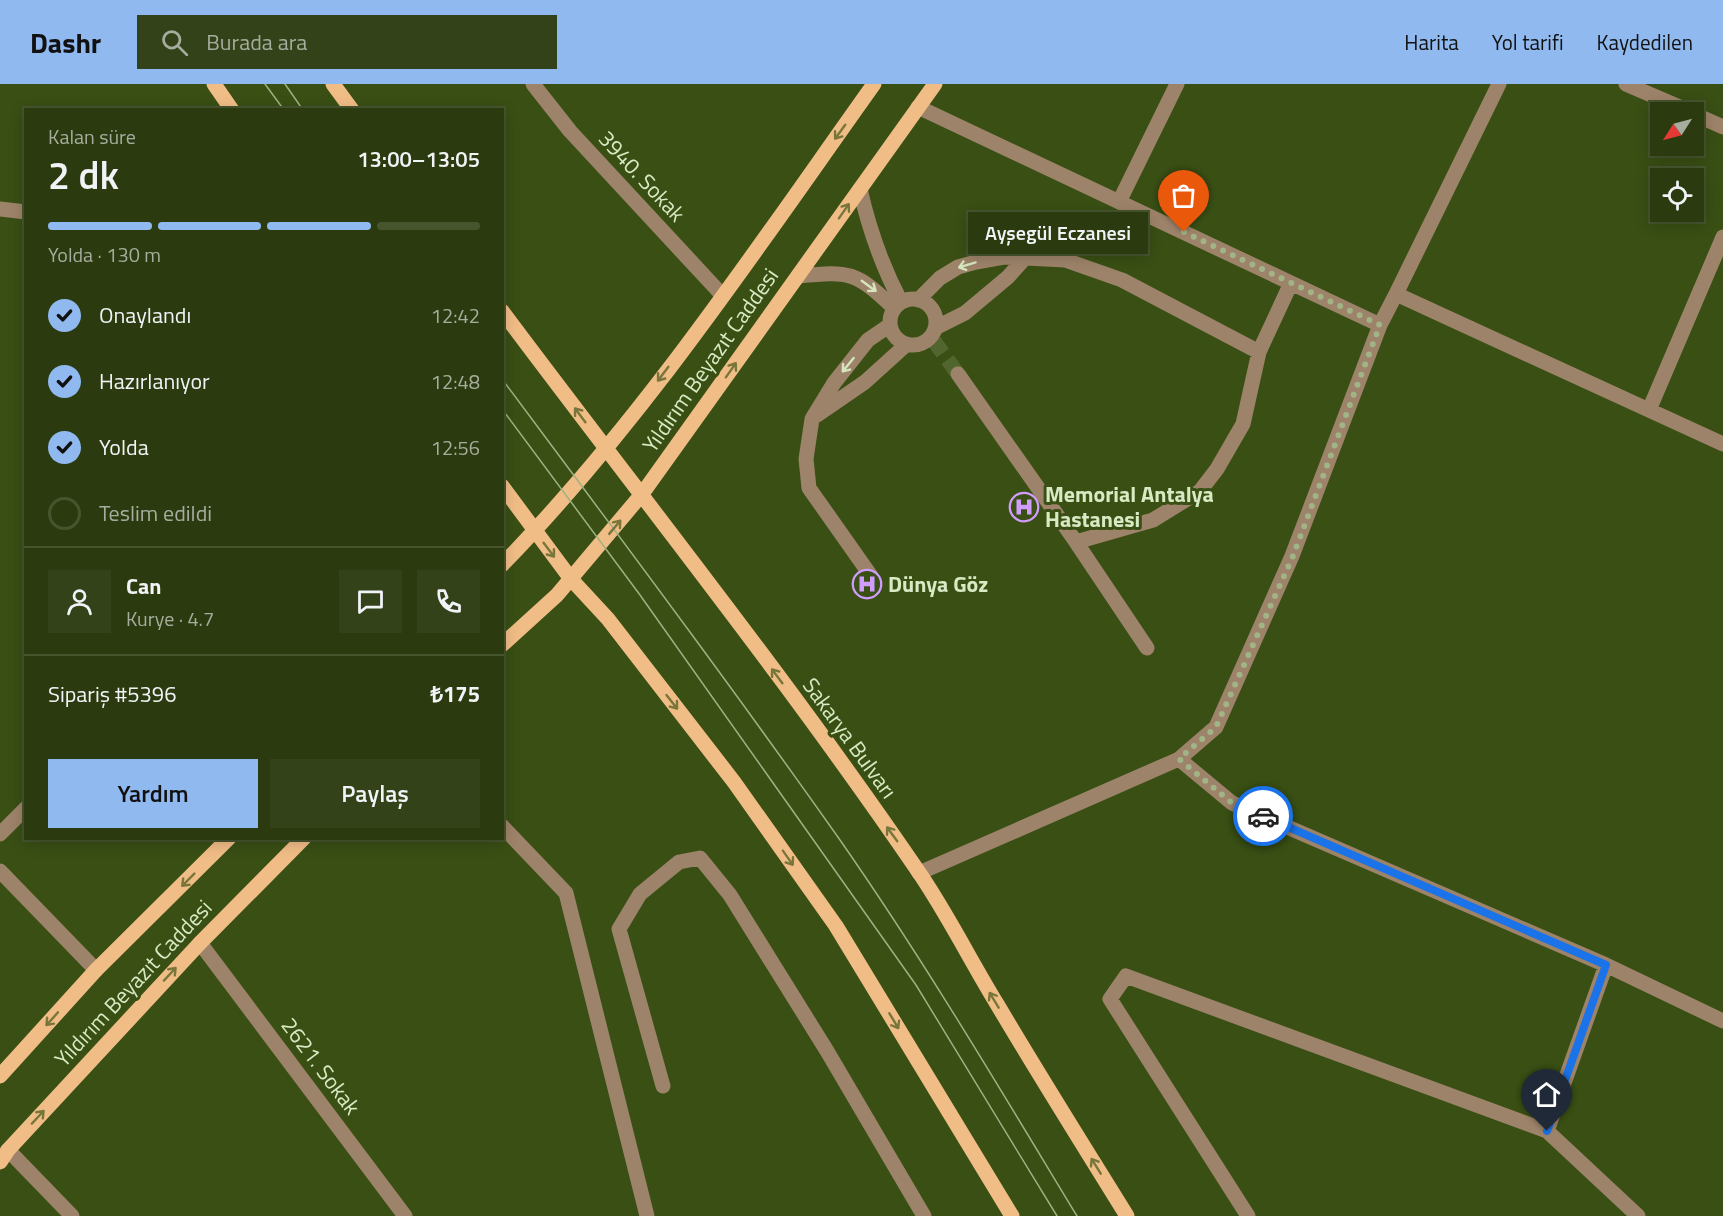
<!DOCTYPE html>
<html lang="tr">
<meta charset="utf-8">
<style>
body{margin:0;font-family:"Titillium Web",sans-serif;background:#334218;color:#f1f3f6;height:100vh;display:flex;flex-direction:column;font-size:22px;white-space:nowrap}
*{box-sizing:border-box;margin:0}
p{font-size:20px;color:#a6ad9e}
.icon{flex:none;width:33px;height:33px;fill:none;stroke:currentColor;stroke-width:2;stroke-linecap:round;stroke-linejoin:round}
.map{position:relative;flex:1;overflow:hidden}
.side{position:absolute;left:24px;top:24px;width:480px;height:732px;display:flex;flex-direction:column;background:#2b3b0f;border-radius:0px;box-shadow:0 3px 15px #0003,0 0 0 2px #47552f}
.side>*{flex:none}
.needle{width:39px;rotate:234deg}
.tools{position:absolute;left:1650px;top:18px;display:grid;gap:12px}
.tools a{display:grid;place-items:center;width:54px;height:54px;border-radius:0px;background:#2b3b0f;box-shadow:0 3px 15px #0003,0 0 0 2px #47552f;font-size:30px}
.pin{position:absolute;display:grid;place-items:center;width:51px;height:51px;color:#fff;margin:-62px -26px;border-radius:50% 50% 50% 0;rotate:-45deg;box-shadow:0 0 6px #0007}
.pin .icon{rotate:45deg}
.courier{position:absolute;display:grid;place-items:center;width:60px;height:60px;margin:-30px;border:4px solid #1a73e8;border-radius:50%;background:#fff;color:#222;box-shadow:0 2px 8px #0007}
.bubble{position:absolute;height:42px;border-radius:0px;background:#2b3b0f;box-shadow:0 3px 15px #0003,0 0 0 2px #47552f;font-size:20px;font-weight:600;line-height:42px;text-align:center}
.summary em{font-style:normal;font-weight:600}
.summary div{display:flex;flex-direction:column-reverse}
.summary{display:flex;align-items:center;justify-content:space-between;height:102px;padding:0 24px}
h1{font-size:39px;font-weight:600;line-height:45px}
.bar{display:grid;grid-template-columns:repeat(4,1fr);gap:9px 6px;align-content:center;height:72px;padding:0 24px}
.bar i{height:8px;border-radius:4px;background:#47552f}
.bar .active{background:#90b9f0}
.bar p{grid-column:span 4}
.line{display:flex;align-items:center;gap:15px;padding:0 24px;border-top:2px solid #47552f}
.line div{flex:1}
.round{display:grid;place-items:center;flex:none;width:63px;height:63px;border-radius:0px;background:#334218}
ol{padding:0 24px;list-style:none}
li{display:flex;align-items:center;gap:18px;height:66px}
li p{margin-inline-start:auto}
li .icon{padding:6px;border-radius:50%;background:#90b9f0;color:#111;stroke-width:4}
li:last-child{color:#a6ad9e}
li i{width:33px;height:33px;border:3px solid #47552f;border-radius:50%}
.cta{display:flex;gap:12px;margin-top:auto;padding:12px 24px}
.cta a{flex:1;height:69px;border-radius:0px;background:#90b9f0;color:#111;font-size:24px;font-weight:600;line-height:69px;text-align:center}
.cta a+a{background:#334218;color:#f1f3f6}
header{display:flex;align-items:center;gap:36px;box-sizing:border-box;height:84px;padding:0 30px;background:#90b9f0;color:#111}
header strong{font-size:28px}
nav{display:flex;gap:33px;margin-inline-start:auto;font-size:21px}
.search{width:420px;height:54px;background:#334218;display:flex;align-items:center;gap:15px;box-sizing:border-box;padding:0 21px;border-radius:0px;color:#a6ad9e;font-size:22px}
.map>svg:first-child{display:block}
</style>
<header>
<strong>Dashr</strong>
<div class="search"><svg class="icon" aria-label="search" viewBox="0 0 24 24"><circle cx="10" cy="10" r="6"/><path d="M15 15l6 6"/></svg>Burada ara</div>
<nav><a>Harita</a><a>Yol tarifi</a><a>Kaydedilen</a></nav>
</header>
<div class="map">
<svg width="1723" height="1132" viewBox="0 0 1723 1132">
<rect width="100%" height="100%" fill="#394f14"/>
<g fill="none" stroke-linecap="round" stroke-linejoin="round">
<path stroke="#51662e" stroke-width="15" stroke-dasharray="15 8" stroke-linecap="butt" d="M934,257L958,290"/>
<path stroke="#9d8369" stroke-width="15" d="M533,0L570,47L723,212
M1626,0L1691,28
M918,23L1380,241
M1694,30L1723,43
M860,105C869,145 882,182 901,218
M1119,118L1177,0
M0,125L26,128
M798,192C850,187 855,187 894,224
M1396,210L1499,0
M890 238a23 23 0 1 1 46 0a23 23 0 1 1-46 0Z
M918,216L940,194L958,183L976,178L1004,173L1065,176L1122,196L1259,268
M935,244L965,229L1008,193L1025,174
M958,290L1076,458L1147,564
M1649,326L1723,153
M817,331L865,298L907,260
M1076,458L1153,436L1200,407L1217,385L1243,340L1259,268L1291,199
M871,492L809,404L806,375L812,335L834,299L868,256L890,241
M1179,675L1232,719L1606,881L1723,937
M502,742L566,809L647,1132
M0,750L26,724
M0,787L96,886
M919,789L1179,675L1216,643L1292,472L1380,241L1396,210L1723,360
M200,859L405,1132
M663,1002L619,845L640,810L679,778L700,774L730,811L827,967L924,1132
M1547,1047L1606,881
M8,1066L72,1132
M1248,1132L1110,915L1126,892L1547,1047L1638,1132"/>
<path stroke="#f1bd86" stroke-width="15" d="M214,0L232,26
M333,0L352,26
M502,227C641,413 787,595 918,787C947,829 970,876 997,920C1039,991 1083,1061 1127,1132
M502,402L571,495L608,535L734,698L836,842L1012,1132
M502,481C643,336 757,164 874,0
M502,561L557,511L642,410L935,0
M0,992L96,886L229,754
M0,1078L8,1066L200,859L304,754"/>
<path stroke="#9eb183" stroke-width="1.5" d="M265,0L284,26
M285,0L303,26
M502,295C616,448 730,600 840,756C925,878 1000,1005 1077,1132
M502,325L640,511L916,901L1057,1132"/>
</g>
<defs><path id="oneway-shaft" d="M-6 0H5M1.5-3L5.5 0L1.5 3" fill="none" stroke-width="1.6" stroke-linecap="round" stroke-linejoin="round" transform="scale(1.5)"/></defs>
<g stroke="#79763c">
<use href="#oneway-shaft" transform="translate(840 48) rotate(126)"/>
<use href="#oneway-shaft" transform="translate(844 127) rotate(-55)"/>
<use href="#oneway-shaft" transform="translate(731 286) rotate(-55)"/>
<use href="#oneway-shaft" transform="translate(663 290) rotate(127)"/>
<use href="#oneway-shaft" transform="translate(580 331) rotate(-127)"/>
<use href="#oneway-shaft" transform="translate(615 443) rotate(-50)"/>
<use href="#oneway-shaft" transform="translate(549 466) rotate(53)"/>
<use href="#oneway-shaft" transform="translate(777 592) rotate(-127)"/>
<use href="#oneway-shaft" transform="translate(672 618) rotate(52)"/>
<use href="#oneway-shaft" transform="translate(892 750) rotate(-126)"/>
<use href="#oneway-shaft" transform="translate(788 774) rotate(55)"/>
<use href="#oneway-shaft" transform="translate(188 796) rotate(135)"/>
<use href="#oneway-shaft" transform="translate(170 890) rotate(-47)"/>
<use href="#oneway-shaft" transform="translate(994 916) rotate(-121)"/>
<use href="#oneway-shaft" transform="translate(52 935) rotate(132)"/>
<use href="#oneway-shaft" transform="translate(894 937) rotate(59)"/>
<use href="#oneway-shaft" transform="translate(38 1033) rotate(-47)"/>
<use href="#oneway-shaft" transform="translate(1096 1082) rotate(-122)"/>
</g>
<g stroke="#d5e5be">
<use href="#oneway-shaft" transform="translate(967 181) rotate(163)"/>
<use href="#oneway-shaft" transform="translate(869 202) rotate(36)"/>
<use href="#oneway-shaft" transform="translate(848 281) rotate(129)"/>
</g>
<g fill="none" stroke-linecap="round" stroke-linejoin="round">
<path stroke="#a0b486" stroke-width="6" stroke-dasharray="0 10.8" d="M1184,148L1380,241L1293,472L1216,643L1179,675L1232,719L1263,732"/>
<path stroke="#1a73e8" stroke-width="8" d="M1263,732L1606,881L1547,1047"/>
</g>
<defs>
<g id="hospital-ring" transform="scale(1.5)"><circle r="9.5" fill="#394f14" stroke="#d09dff" stroke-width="1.5"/><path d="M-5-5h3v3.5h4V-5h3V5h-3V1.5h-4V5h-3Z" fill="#d09dff"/></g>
</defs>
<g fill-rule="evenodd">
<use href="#hospital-ring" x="1024" y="423"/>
<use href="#hospital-ring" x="867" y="500"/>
</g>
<g text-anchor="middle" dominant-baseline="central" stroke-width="6" stroke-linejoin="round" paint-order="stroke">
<g font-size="22" fill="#d8eac3" stroke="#394f14">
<text transform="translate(642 92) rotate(47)">3940. Sokak</text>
<text transform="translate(710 276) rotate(-55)">Yıldırım Beyazıt Caddesi</text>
<text transform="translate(850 654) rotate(54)">Sakarya Bulvarı</text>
<text transform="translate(133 899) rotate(-47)">Yıldırım Beyazıt Caddesi</text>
<text transform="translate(321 982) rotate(53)">2621. Sokak</text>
</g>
<g font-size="22" font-weight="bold" fill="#d8eac3" stroke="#394f14" text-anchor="start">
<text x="1045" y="410">Memorial Antalya<tspan x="1045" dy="25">Hastanesi</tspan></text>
<text x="888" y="500">Dünya Göz</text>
</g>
</g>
</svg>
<div class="tools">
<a><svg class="needle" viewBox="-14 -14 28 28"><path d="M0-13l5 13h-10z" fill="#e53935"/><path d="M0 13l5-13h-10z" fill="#a6ad9e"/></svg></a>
<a><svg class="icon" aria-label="locate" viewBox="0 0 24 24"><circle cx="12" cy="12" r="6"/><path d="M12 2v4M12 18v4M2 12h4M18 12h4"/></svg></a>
</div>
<div class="pin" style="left:1184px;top:148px;background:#ea580c"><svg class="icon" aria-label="bag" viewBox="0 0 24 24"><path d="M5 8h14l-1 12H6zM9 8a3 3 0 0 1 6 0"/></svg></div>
<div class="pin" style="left:1547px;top:1047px;background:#1f2937"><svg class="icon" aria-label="home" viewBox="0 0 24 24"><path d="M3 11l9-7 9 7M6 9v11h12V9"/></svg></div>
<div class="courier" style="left:1263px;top:732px"><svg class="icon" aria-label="car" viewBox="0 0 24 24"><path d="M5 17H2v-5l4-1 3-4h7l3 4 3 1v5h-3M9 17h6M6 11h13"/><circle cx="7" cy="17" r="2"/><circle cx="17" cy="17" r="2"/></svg></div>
<div class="bubble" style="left:968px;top:128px;width:180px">Ayşegül Eczanesi</div>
<section class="side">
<div class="summary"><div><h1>2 dk</h1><p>Kalan süre</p></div><em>13:00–13:05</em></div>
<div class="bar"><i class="active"></i><i class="active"></i><i class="active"></i><i></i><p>Yolda · 130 m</p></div>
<ol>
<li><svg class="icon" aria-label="check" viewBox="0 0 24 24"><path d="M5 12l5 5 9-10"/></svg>Onaylandı<p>12:42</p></li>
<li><svg class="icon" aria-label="check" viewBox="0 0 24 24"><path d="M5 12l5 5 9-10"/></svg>Hazırlanıyor<p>12:48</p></li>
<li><svg class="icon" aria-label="check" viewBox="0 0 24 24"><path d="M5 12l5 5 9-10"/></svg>Yolda<p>12:56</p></li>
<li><i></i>Teslim edildi</li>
</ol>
<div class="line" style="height:108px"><a class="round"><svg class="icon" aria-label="person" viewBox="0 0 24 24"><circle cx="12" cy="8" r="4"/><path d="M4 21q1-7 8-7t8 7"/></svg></a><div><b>Can</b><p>Kurye · 4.7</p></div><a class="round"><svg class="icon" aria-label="chat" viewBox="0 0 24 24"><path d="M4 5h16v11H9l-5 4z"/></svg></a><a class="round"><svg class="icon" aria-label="phone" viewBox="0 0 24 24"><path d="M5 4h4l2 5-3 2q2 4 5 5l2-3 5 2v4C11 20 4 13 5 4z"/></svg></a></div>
<div class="line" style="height:78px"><div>Sipariş #5396</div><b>₺175</b></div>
<div class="cta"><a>Yardım</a><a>Paylaş</a></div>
</section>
</div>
